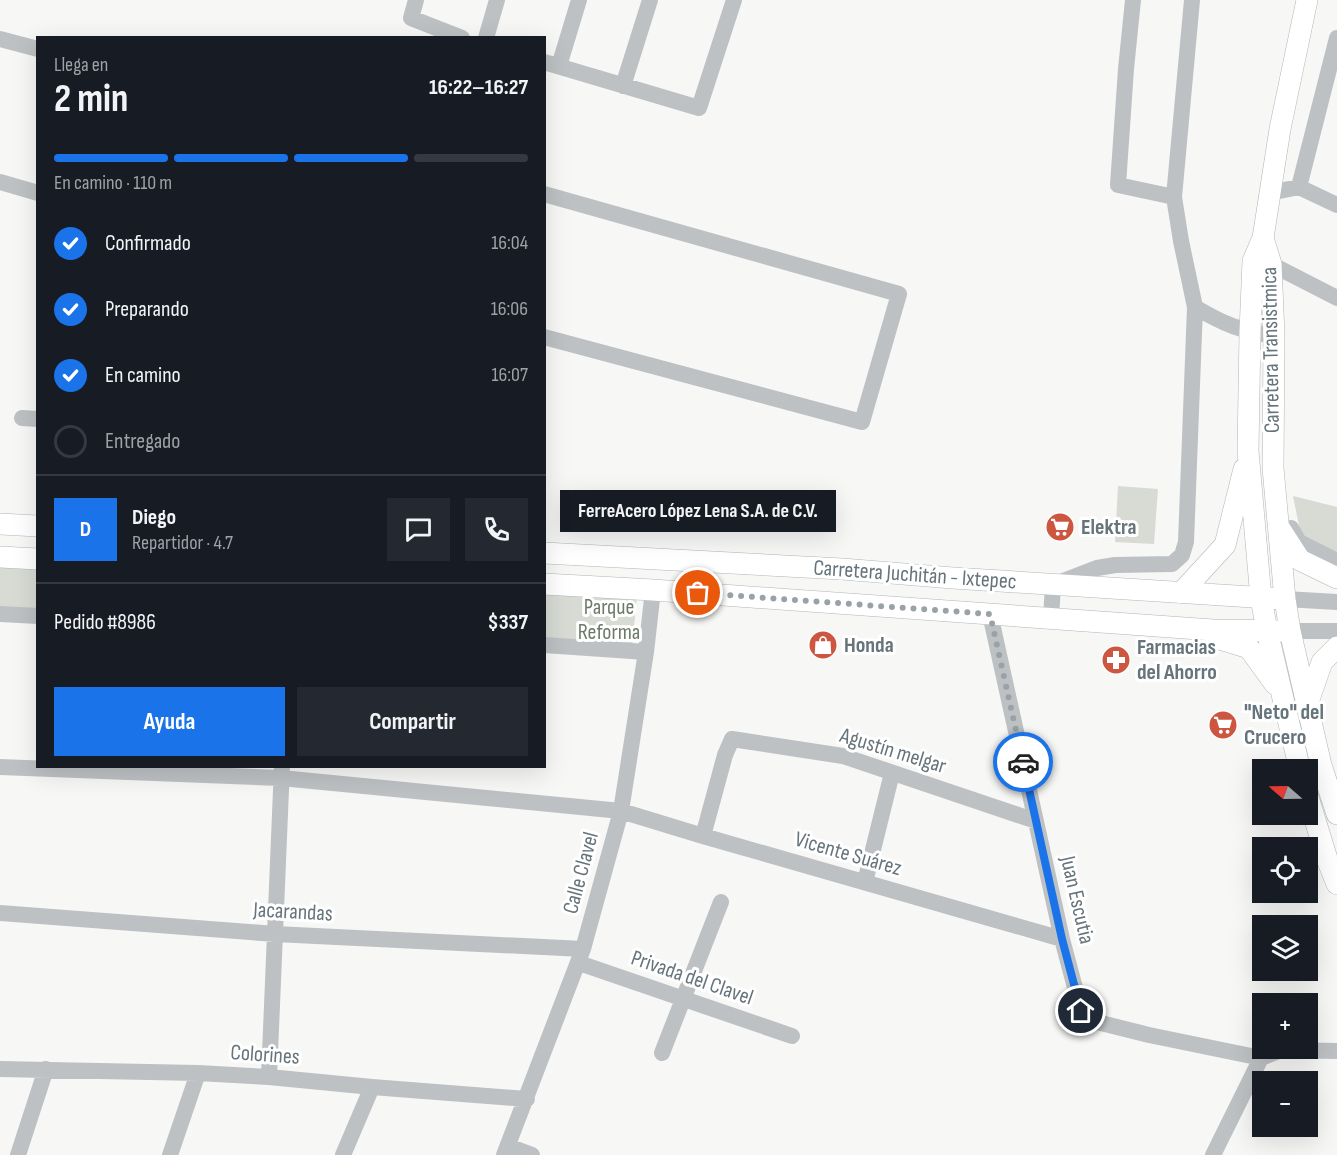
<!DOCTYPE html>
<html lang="es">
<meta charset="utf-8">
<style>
body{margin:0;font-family:"Sofia Sans Condensed",sans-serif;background:#242831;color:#f1f3f6;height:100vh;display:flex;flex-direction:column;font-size:22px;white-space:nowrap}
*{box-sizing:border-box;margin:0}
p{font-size:20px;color:#9ea1a6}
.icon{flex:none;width:33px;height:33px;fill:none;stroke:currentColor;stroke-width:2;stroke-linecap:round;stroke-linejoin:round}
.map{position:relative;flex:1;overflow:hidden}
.panel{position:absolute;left:36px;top:36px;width:510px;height:732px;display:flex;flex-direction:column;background:#171b24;border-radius:0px;box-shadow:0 6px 24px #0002}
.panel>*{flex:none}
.needle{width:39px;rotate:290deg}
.controls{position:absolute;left:1252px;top:759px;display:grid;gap:12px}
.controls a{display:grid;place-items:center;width:66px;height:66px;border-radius:0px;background:#171b24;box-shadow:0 6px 24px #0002;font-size:30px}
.pin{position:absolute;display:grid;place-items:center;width:51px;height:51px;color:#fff;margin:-26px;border:3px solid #fff;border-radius:50%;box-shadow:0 2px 6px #0007}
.courier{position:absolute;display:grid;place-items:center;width:60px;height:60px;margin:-30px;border:4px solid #1a73e8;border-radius:50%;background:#fff;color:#222;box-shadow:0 2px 8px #0007}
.bubble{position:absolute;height:42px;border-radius:0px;background:#171b24;box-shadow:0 6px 24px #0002;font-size:20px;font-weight:700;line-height:42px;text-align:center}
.summary em{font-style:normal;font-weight:700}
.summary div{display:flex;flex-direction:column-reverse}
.summary{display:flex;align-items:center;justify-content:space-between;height:102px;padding:0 18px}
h1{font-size:39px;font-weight:700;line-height:45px}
.bar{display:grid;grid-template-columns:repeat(4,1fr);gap:9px 6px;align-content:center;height:72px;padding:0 18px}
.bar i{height:8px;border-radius:4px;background:#363941}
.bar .selected{background:#1a73e8}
.bar p{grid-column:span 4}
.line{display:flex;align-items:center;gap:15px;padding:0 18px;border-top:2px solid #363941}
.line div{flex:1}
.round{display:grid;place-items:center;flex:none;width:63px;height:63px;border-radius:0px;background:#242831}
ol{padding:0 18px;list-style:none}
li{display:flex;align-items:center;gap:18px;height:66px}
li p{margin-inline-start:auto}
li .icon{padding:6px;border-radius:50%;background:#1a73e8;color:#fff;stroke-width:4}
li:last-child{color:#9ea1a6}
li i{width:33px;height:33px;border:3px solid #363941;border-radius:50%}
.primary-button{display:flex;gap:12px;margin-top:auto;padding:12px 18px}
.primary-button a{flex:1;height:69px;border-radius:0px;background:#1a73e8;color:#fff;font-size:24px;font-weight:700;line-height:69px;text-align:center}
.primary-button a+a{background:#242831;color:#f1f3f6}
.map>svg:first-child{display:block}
</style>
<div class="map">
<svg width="1337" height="1155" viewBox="0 0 1337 1155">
<rect width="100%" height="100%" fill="#f7f7f5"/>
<path fill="#d7dbd4" d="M1118,486L1158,489L1154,544L1115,542Z
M1293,496L1337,507V558L1302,541Z
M0,567L37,569V609L0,607Z
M545,592L637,596L632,647L545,641Z"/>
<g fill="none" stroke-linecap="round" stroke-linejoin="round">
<g stroke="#b1b6b8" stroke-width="22">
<path id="major" d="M1263,238L1271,264L1274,336L1273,468L1285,599L1290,631L1321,765L1337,814
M0,524L38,526
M1280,529L1300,560L1337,578
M544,553L842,569L953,578L1285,599
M0,557L38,559
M544,584L653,590L1213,630L1290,631
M1181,593L1225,545L1244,469
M1213,637L1249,648L1275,684
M1307,705L1322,662L1337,647
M1300,770L1267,631L1261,598L1248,451L1250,332L1253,261L1263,238L1280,129L1307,0
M1308,797L1327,859L1337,884"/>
</g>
<path stroke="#bdc1c4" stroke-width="16" d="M416,0L411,18L462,38
M1133,0L1126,69L1118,185L1174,197
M1192,0L1174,197L1181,241L1195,307C1223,324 1241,331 1274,336
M486,38L497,0
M0,39L38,49
M544,62L699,108L734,0
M559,66L579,0
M623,86L650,0
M0,182L38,193
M1299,187L1337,205
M1270,193L1299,187L1337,38
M544,194L899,294L862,422L544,337
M1262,262L1271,264L1337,298
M22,418L38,419
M1291,528L1299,542L1337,561
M1285,599L1337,602
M0,614L38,616
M990,614L1062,939L1082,1014L1093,1021L1149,1035L1261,1058
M1051,618L1053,585L1097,568L1115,565L1172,564L1182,555L1186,542L1195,307
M1290,631H1337
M544,645L646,652
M0,767L281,778L621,811L703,836L1062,939
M703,836L725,755L732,739L843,756L1036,821
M865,882L892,773
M0,913L275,934L583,949
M579,963L792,1036
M662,1053L721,902
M0,1069L198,1073L269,1077L372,1087L527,1099
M269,1077L282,766
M508,1146L532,1155
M18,1155L46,1069
M170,1155L198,1073
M343,1155L372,1087
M504,1155L583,949L621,811L646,652L653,590
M1213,1155L1261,1058L1281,1050L1337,1051"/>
<use href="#major" stroke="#fff" stroke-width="21"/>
</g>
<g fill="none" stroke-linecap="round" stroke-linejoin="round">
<path stroke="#99a2a6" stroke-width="6" stroke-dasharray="0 10.8" d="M698,593L990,614L1023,762"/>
<path stroke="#1a73e8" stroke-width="8" d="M1023,762L1062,939L1081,1011"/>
</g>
<defs>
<g id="supermarket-disc" transform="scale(1.5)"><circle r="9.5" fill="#cc5640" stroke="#fff"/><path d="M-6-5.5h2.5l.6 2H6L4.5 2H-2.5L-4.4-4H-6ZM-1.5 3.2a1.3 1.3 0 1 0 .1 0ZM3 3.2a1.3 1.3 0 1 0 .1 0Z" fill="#fff"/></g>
<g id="shop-disc" transform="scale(1.5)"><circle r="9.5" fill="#cc5640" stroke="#fff"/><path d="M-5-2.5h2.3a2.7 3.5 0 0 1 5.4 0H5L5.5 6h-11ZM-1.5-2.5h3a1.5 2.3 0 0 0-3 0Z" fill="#fff"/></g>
<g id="pharmacy-disc" transform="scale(1.5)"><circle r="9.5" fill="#cc5640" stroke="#fff"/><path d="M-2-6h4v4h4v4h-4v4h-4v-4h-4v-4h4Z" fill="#fff"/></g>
</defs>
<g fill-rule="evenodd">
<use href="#supermarket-disc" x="1060" y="527"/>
<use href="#shop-disc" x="823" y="645"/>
<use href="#pharmacy-disc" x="1116" y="660"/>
<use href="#supermarket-disc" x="1223" y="725"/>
</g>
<g text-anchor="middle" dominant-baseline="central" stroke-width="6" stroke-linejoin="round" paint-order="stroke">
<g font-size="22" fill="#66747c" stroke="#fff">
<text transform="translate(1271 350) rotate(-91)">Carretera Transistmica</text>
<text transform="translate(915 575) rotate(4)">Carretera Juchitán - Ixtepec</text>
<text transform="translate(893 751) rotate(17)">Agustín melgar</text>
<text transform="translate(848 854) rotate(16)">Vicente Suárez</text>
<text transform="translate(581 873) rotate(-75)">Calle Clavel</text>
<text transform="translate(1077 900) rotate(77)">Juan Escutia</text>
<text transform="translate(293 912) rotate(3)">Jacarandas</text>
<text transform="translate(692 978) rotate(19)">Privada del Clavel</text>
<text transform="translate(265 1055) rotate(4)">Colorines</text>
</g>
<g font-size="22" font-weight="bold" fill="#66747c" stroke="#fff" text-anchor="start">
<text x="1081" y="527">Elektra</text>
<text x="844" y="645">Honda</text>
<text x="1137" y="647">Farmacias<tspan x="1137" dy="25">del Ahorro</tspan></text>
<text x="1244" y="712">"Neto" del<tspan x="1244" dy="25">Crucero</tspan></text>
</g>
<g font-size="22" fill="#6d7a68" stroke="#fff">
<text x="609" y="607">Parque<tspan x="609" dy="25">Reforma</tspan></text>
</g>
</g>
</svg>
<div class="controls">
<a><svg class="needle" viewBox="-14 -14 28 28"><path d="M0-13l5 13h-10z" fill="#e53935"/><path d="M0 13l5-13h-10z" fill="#9ea1a6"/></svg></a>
<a><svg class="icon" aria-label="locate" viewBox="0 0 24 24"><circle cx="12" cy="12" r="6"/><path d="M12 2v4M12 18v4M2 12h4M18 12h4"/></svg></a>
<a><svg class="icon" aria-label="layers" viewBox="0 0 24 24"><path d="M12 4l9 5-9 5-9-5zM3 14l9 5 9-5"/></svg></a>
<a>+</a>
<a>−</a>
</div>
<div class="pin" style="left:698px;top:593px;background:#ea580c"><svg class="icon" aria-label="bag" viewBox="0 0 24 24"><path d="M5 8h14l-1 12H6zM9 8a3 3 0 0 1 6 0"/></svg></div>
<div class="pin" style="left:1081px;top:1011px;background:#1f2937"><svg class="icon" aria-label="home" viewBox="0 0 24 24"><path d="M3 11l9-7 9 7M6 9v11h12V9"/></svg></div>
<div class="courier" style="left:1023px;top:762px"><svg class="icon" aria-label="car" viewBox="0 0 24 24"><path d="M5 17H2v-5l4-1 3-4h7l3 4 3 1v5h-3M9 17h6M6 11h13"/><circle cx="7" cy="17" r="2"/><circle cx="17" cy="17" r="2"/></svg></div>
<div class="bubble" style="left:560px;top:490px;width:276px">FerreAcero López Lena S.A. de C.V.</div>
<section class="panel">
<div class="summary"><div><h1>2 min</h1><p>Llega en</p></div><em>16:22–16:27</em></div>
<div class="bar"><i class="selected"></i><i class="selected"></i><i class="selected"></i><i></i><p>En camino · 110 m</p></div>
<ol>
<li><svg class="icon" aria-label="check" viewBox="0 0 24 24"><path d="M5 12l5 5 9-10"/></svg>Confirmado<p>16:04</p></li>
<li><svg class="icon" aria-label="check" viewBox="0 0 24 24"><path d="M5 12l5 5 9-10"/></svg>Preparando<p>16:06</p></li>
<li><svg class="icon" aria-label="check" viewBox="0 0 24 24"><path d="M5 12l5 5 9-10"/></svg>En camino<p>16:07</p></li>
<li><i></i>Entregado</li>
</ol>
<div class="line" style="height:108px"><b class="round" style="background:#1a73e8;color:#fff">D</b><div><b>Diego</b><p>Repartidor · 4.7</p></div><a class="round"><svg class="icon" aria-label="chat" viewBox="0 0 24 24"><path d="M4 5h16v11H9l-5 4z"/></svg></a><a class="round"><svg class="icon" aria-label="phone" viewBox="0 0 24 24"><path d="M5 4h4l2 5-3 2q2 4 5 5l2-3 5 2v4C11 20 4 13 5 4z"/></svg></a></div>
<div class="line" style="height:78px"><div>Pedido #8986</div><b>$337</b></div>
<div class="primary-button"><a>Ayuda</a><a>Compartir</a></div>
</section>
</div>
